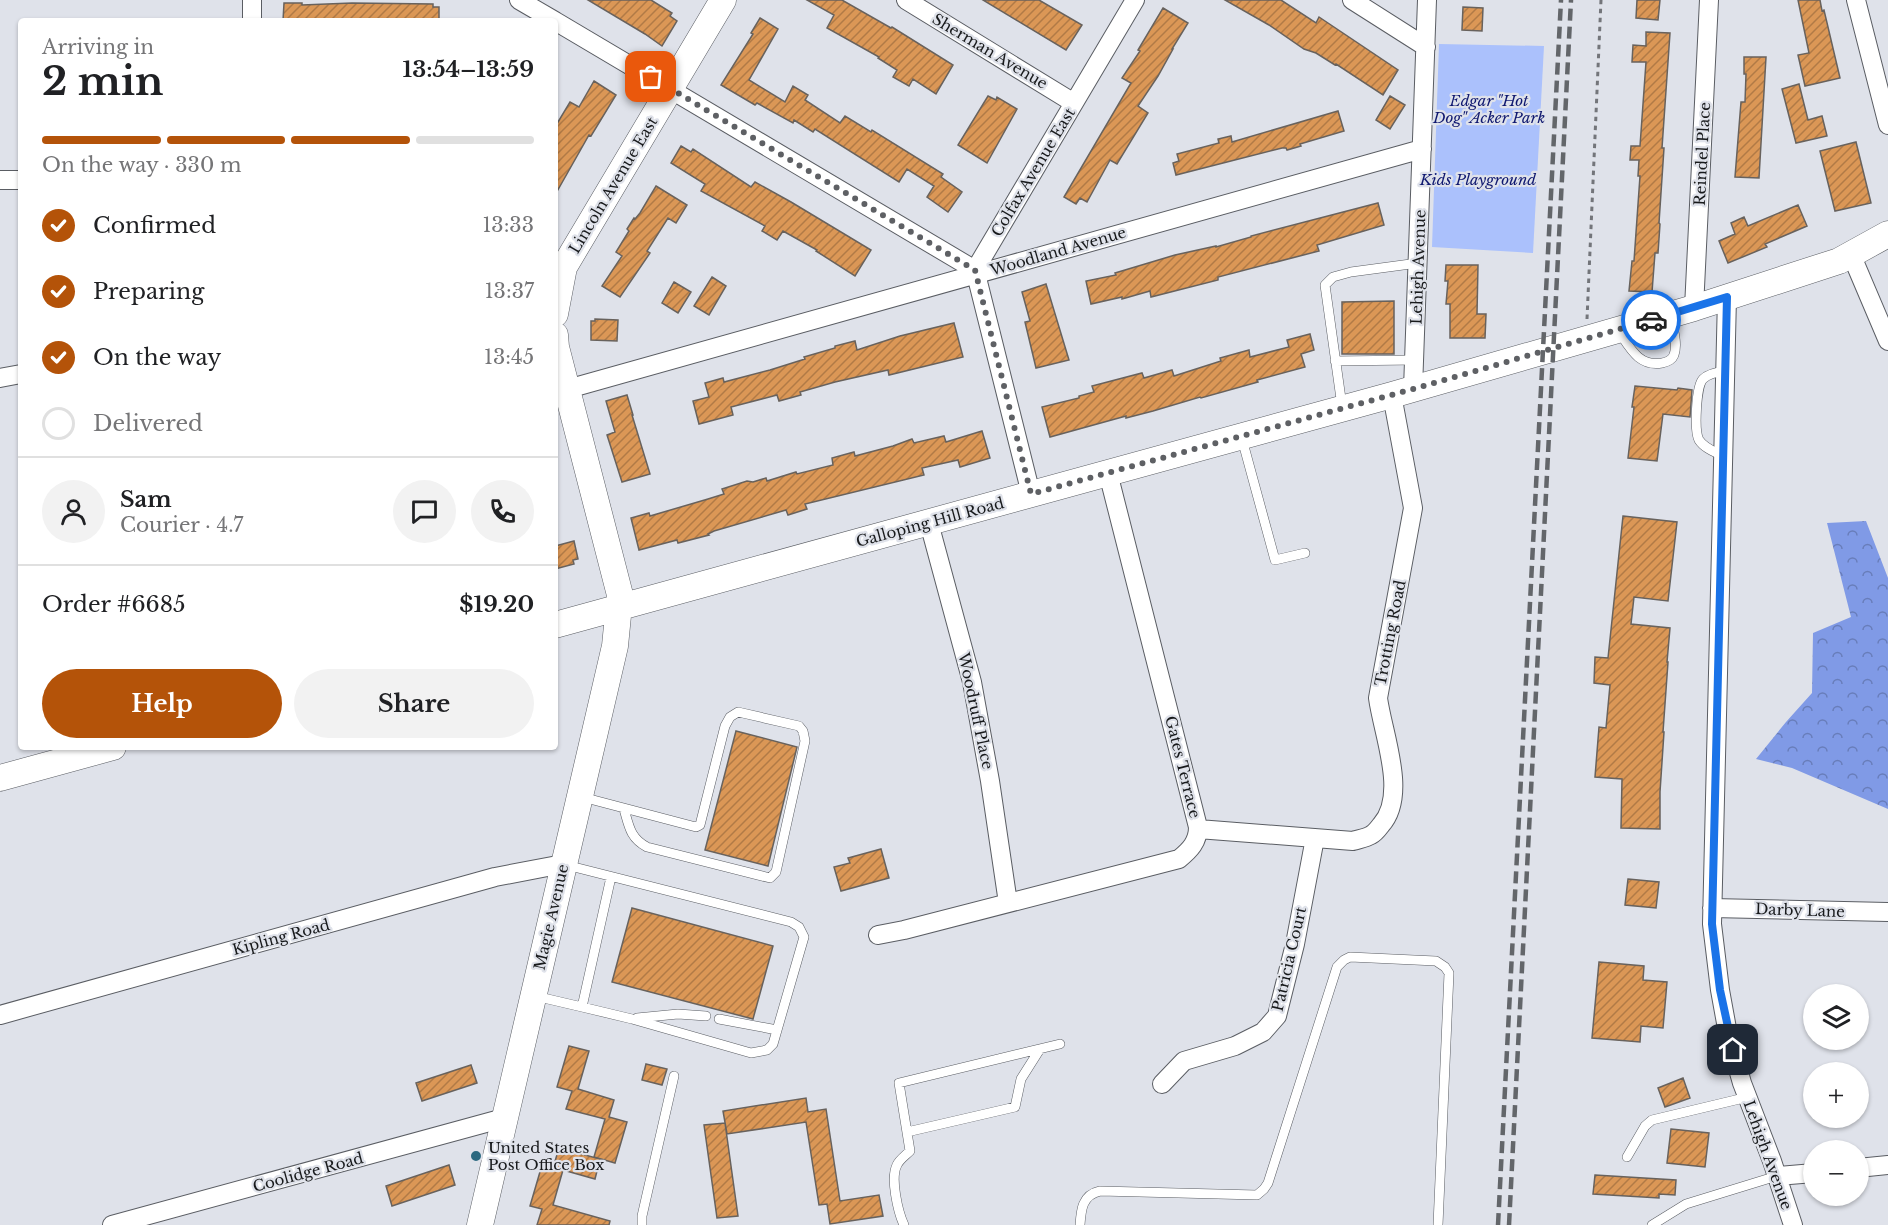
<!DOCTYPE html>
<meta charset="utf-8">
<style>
body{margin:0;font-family:"Libre Baskerville",serif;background:#f2f2f2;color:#202124;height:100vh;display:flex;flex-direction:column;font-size:22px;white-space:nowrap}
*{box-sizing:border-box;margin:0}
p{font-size:20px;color:#757577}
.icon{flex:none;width:33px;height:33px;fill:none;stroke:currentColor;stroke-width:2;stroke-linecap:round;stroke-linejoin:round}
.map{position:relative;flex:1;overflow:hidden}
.side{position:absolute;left:18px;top:18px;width:540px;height:732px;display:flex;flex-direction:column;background:#fff;border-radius:6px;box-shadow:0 2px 4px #0004}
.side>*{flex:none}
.buttons{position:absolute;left:1803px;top:984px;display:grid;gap:12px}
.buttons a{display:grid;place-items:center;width:66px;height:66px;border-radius:50%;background:#fff;box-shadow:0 2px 4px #0004;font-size:30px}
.pin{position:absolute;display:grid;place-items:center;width:51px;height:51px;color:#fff;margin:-26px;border-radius:12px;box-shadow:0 3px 9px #0006}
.courier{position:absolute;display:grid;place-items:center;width:60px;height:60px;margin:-30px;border:4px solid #1a73e8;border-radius:50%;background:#fff;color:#222;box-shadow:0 2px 8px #0007}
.overview em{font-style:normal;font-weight:700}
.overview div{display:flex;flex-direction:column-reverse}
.overview{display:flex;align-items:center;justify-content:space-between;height:102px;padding:0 24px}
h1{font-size:39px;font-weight:700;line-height:45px}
.bar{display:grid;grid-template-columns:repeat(4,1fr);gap:9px 6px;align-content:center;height:72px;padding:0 24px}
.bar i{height:8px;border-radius:4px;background:#e0e0e0}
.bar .selected{background:#b45309}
.bar p{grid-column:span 4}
.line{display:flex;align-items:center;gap:15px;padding:0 24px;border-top:2px solid #e0e0e0}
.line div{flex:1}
.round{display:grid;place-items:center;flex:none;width:63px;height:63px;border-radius:32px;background:#f2f2f2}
ol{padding:0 24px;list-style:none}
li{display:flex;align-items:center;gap:18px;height:66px}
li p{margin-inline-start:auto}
li .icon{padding:6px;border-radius:50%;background:#b45309;color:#fff;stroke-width:4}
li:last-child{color:#757577}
li i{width:33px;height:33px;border:3px solid #e0e0e0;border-radius:50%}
.cta{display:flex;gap:12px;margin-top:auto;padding:12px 24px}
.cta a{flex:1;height:69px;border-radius:36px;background:#b45309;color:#fff;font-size:24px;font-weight:700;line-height:69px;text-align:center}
.cta a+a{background:#f2f2f2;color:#202124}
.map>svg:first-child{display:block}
</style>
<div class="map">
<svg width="1888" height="1225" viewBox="0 0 1888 1225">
<defs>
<pattern id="forest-crowns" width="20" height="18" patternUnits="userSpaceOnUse" patternTransform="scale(1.5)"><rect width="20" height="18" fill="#809ae6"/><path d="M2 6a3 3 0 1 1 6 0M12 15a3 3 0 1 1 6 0" fill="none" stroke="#687dba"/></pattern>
<pattern id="building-hatch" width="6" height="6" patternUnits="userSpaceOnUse" patternTransform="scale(1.5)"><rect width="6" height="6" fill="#db9756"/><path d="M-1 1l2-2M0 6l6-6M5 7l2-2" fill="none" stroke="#b17a46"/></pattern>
</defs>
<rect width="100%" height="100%" fill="#dfe2ea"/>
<path fill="url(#forest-crowns)" d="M1866,521L1888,578V809L1792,768L1756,759L1786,722L1812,693L1813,633L1851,617L1827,523Z"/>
<path fill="#abc1fc" d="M1439,44L1544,46L1533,253L1432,247Z"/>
<path fill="url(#building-hatch)" stroke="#68625d" stroke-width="1.5" d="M588,0H651L672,13L670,16L677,21L662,46L645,34Z
M807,0H842L891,28L892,27L953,65L936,94L913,79L909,86L893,77L897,70L878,58L879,57L827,28L834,15Z
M983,0H1039L1082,25L1066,50Z
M1225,0H1281L1316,23L1319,17L1398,70L1383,95L1336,64L1335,65L1316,53L1304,49L1269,25Z
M1637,0H1660L1658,20L1636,18Z
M1798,0H1820L1822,11L1824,10L1840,78L1805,86L1798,55L1809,53Z
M284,3H302V5L352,3L433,4V7H439V21H283Z
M1463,7L1483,8L1482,31L1462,30Z
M1163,8L1188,23L1172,49H1173L1158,76L1138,106L1148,113L1117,164L1110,160L1087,202L1080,198L1076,204L1064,197L1131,83L1122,78L1140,51L1138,50Z
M760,18L778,29L749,80L785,102L793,86L808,95L805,100L840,123L845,116L871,132L872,130L943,174L941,177L962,192L948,212L927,197L934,186L907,169L899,182L815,129L813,132L794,120L793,123L757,103L755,105L721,85L753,34L751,33Z
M1646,32L1670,33L1662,148H1664L1659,223L1660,224L1658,253H1655L1652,292L1629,291L1632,261H1634L1640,176H1638L1639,160H1630L1631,146H1640L1646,62H1632L1633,45L1646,46Z
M1744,57H1766L1759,178L1735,177L1741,102H1745L1746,74H1744Z
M594,81L616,95L591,136L589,135L555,195V127L570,102L579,107Z
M1799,84L1808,120L1822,116L1827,136L1796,143L1782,89Z
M988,96L996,100L997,97L1017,109L987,163L958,145Z
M1390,96L1405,105L1390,129L1376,120Z
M1338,111L1344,131L1300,144L1301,146L1287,150L1286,148H1282L1176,175L1173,163L1179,161L1177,154L1219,143L1218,139L1231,136L1232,142Z
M1856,142L1871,203L1835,211L1820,151Z
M681,146L691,152L693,149L751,187L755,182L791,202L871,250L855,276L816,251L817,250L783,231L777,240L762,231L765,226L701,191L705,184L671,163Z
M656,186L687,205L676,223L668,218L647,251L650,253L620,297L602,286L622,256L616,252L629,231L627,229L634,218L635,219L640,213Z
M1378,203L1384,225L1317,245L1319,251L1218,277V280L1151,297L1150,291L1122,299V297L1091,304L1086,281L1116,275L1115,273L1175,255L1216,246V247L1251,237V236Z
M1798,205L1807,226L1765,244L1767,247L1728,263L1719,241L1735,234L1731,223L1744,217L1748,226Z
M1446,265H1478L1477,314H1486L1485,338H1450V304H1446L1448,281H1445Z
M712,277L726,286L709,315L694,306Z
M674,282L691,292L678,313L662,303Z
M1046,284L1069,360L1036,368L1025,322L1030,321L1022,292Z
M1394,301V354H1342V302Z
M595,319L618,320L617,341L591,340V321H595Z
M954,323L963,357L889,375L888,370L835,382L800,392L801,395L779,401L777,395L731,407L733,415L699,424L693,401L709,397L705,383L723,378L724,382L770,370L805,359L804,357L835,348V346L855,341L857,350L900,336Z
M1310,334L1314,350L1301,354L1305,367L1257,380L1258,382L1201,398L1200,397L1153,411L1126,418V416L1050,437L1042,407L1079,398V396L1094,392L1092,386L1142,373L1144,378L1172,370L1174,376L1221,361L1220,358L1249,350L1250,357L1289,347L1287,340Z
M1635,386L1677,390L1678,388L1692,390L1690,417L1663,414L1657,461L1628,458L1634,407H1632Z
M627,395L633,415H632L650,474L622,482L607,435L615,432L606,401Z
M982,431L990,458L960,467L958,460L922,468L924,475L805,504L807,509L788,515L786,510L714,531L708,534L709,535L678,543L677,540L639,550L631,518L649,513L650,516L708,499L724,494L722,489L747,481L753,482L766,478L767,481L796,472L797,474L833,465L832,458L854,452L855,456L893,446L912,439L914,443L944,436L946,442Z
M1623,516L1677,522L1668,601L1634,597L1631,624L1670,628L1667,662H1668L1663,732H1664L1660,792V829L1621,828L1622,779L1595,777L1599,727L1606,728L1610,685L1594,683L1595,657L1608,658Z
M574,541L578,559L573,560L574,564L555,569V546Z
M736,731L797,747L768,866L705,850Z
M881,849L889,878L841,891L834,867L850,863L848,858Z
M1628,879L1659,882L1656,908L1625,905Z
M632,908L773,946L753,1019L612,982Z
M1599,962L1644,966L1643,980L1667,982L1663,1028L1641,1026L1640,1042L1592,1038Z
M569,1046L589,1051L578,1089L614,1100L609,1117L627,1122L615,1163L594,1157L605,1119L566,1109L572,1091L557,1087Z
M646,1064L667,1069L662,1085L642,1080Z
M471,1065L477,1083L422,1101L416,1083Z
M1683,1078L1690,1098L1665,1107L1658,1088Z
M806,1098L808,1112L826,1109L840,1201L879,1195L883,1216L830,1224L827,1204L819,1205L806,1122L727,1134L723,1111Z
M725,1123L738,1216L717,1218L704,1125Z
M1671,1129L1709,1133L1705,1167L1667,1163Z
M559,1148L600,1159L595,1179L563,1170L553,1205L610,1221L609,1225H537L542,1209L530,1206L542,1165L553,1168Z
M449,1165L455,1185L392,1206L386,1186Z
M1595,1175L1676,1180L1675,1195L1659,1194V1198L1593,1194Z"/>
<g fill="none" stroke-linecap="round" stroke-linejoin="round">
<g stroke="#5a5d63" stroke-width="10">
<path id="lane" d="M1619,332C1630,348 1639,367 1662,363C1667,362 1672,360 1674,355C1678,344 1673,328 1671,317
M1335,361L1414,360
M1342,406L1325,285L1333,277L1351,272L1418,263
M1242,439L1275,560L1305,553
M1723,456C1715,452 1704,448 1699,440C1694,431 1696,386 1703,379C1708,374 1717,372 1725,371
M582,797L696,827L700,825L725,726L730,717L738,712L799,726L803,731L805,741L776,872L770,878L647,847C630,838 629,826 624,809
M566,865L791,922L799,927L804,937L773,1044L767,1050L751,1053L632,1019L582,1007L611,877
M535,996L582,1007
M637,1018L678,1014L706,1016
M719,1019L777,1030
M907,1132L1015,1107L1021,1079L1040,1049
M1627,1157L1645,1126L1652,1120L1748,1097
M642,1225V1216L674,1076
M904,1225C898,1212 890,1178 897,1165C899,1160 906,1155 910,1151L899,1083L1060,1044
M1080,1225C1081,1210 1082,1195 1100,1191L1257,1195L1264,1189L1268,1183L1337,967L1344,960L1350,957L1436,961L1445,967L1449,973L1438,1225
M1652,1225L1686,1204L1777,1176"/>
</g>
<g stroke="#5a5d63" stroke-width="20">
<path id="street" d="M519,0L555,21
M906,0L1074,103
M1352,0L1426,47
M1856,0L1888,125
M252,21V0
M555,21L975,270
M0,180H21
M1851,254L1888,341
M1727,297L1712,924L1720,990L1728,1034L1742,1083L1772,1161L1793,1225
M1694,308L1709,0
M0,378L21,374
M1413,389L1427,0
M557,392L1422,149
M1031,494L975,270L1135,0
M929,523L972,682L990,781L1008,903
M1198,829L1353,841C1359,839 1366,838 1371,835C1375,833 1378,829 1381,825C1408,795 1383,735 1378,698L1413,508L1392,395
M1712,908L1888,912
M878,935L904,930L1179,859C1190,850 1198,842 1198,827L1108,473
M0,1015L495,877L563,864
M1162,1084L1184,1061L1235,1046L1263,1032L1277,1016L1295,944L1315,838
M1858,1168L1888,1165
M1777,1176L1814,1173
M112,1225L504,1118"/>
</g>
<g stroke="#5a5d63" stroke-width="27">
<path id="secondary" d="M555,314L564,267L723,0
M555,625L1392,395L1694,308L1839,261L1888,234
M0,778L113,747
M480,1225L615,646L620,595L556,347L555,335"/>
</g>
<path stroke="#73757a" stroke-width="3" stroke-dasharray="4.5 4.5" stroke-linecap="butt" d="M1587,319L1601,0"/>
<use href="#lane" stroke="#fff" stroke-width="9"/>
<use href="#street" stroke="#fff" stroke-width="18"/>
<use href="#secondary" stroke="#fff" stroke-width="26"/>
<path stroke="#63666a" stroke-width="4.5" stroke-dasharray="12 6" stroke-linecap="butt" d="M1498,1225L1561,0
M1509,1225L1571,0"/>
</g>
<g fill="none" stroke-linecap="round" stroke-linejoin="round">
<path stroke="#5e6064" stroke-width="6" stroke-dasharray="0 10.8" d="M651,77L975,270L1031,494L1413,389L1651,320"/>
<path stroke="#1a73e8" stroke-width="8" d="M1651,320L1727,297L1712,924L1720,990L1733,1050"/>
</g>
<circle fill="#2c6980" stroke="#dfe2ea" stroke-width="2" cx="476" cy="1156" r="6"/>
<g text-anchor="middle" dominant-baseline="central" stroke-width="4.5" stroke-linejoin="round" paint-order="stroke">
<g font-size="15" fill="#181a1c" stroke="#dfe2ea">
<text transform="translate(990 51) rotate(31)">Sherman Avenue</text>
<text transform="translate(1702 154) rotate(-87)">Reindel Place</text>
<text transform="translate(1033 172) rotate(-59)">Colfax Avenue East</text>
<text transform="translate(613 185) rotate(-59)">Lincoln Avenue East</text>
<text transform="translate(1058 251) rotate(-16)">Woodland Avenue</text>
<text transform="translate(1418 267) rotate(-88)">Lehigh Avenue</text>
<text transform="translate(930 522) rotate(-15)">Galloping Hill Road</text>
<text transform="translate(1390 633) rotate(-79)">Trotting Road</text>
<text transform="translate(976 711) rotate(78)">Woodruff Place</text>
<text transform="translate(1183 767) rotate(76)">Gates Terrace</text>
<text transform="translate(1800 910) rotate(2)">Darby Lane</text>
<text transform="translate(551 917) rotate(-77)">Magie Avenue</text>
<text transform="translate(281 937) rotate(-15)">Kipling Road</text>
<text transform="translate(1289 959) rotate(-77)">Patricia Court</text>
<text transform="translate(1768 1155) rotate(70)">Lehigh Avenue</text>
<text transform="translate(308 1172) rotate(-15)">Coolidge Road</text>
</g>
<g font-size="15" font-style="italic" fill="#101970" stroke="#dfe2ea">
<text x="1489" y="100">Edgar "Hot<tspan x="1489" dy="17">Dog" Acker Park</tspan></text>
<text x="1478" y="179">Kids Playground</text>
</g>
<g font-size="15" fill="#181a1c" stroke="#dfe2ea" text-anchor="start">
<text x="488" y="1147">United States<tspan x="488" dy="17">Post Office Box</tspan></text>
</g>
</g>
</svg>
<div class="buttons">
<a><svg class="icon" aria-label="layers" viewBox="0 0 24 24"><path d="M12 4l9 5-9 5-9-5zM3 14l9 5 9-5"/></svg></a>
<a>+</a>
<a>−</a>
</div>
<div class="pin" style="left:651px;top:77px;background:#ea580c"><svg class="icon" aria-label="bag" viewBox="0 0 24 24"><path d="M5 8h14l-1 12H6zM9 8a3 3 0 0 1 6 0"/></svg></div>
<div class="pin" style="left:1733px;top:1050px;background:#1f2937"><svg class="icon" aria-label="home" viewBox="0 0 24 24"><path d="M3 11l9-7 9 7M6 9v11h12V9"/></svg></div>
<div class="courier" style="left:1651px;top:320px"><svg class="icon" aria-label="car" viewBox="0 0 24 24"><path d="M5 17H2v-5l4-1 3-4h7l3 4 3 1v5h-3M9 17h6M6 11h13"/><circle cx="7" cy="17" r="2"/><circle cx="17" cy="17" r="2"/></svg></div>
<section class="side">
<div class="overview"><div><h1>2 min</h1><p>Arriving in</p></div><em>13:54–13:59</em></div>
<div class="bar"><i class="selected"></i><i class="selected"></i><i class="selected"></i><i></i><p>On the way · 330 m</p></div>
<ol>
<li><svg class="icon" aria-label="check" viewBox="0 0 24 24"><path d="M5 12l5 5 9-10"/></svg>Confirmed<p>13:33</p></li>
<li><svg class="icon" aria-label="check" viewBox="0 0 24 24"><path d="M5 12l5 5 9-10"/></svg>Preparing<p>13:37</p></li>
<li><svg class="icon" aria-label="check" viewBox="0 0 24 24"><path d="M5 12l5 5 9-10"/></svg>On the way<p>13:45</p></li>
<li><i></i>Delivered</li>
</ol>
<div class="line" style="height:108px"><a class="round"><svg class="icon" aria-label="person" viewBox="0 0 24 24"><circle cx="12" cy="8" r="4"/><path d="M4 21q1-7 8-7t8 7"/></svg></a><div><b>Sam</b><p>Courier · 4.7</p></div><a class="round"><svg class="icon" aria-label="chat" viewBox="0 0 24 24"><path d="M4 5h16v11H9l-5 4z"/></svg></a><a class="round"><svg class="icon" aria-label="phone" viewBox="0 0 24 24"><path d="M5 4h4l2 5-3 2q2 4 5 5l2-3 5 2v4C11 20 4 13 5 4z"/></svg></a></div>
<div class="line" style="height:78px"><div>Order #6685</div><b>$19.20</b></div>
<div class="cta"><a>Help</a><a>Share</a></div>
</section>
</div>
